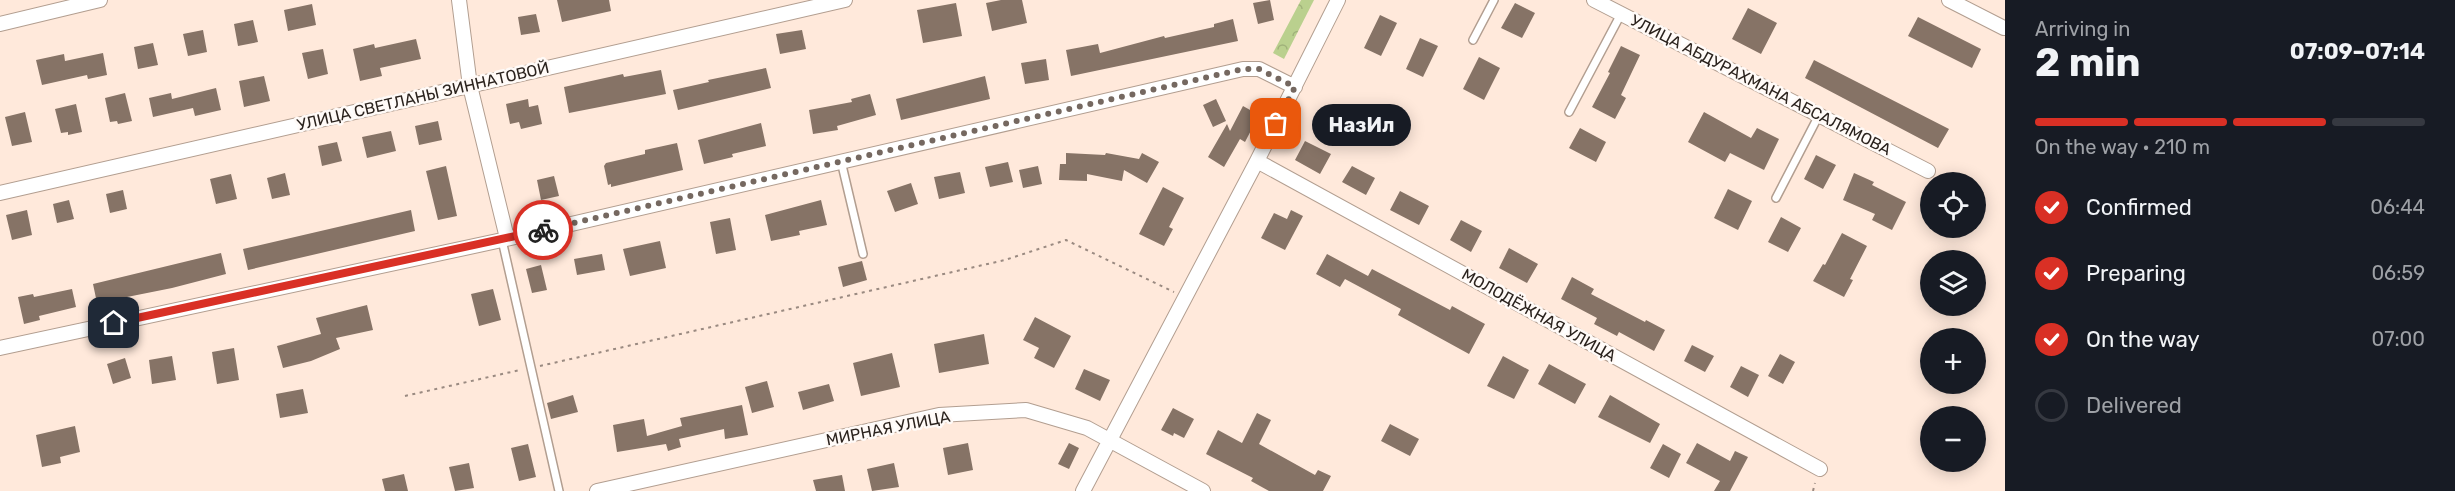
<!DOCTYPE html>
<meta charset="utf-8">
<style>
body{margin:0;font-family:Rubik,sans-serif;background:#20242c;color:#f1f3f6;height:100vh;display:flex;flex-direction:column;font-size:22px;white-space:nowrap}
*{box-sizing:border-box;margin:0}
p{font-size:20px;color:#9ea1a6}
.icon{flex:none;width:33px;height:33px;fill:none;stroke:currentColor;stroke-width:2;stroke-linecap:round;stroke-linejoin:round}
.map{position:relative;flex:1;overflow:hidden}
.side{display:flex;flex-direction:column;background:#171b24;width:450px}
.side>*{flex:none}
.buttons{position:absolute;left:1920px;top:172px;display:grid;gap:12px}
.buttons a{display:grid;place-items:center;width:66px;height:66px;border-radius:50%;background:#171b24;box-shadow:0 3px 15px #0003;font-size:30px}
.pin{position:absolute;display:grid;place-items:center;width:51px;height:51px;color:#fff;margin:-26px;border-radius:12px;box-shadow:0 3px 9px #0006}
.courier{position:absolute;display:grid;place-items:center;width:60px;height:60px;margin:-30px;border:4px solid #d93025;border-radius:50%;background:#fff;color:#222;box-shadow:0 2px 8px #0007}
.bubble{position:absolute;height:42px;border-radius:21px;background:#171b24;box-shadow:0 3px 15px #0003;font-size:20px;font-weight:700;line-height:42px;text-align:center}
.head em{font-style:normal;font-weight:700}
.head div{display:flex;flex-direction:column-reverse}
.head{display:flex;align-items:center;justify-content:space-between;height:102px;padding:0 30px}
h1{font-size:39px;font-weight:700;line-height:45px}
.bar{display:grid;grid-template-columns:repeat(4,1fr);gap:9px 6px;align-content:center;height:72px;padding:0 30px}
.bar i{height:8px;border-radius:4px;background:#363941}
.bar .active{background:#d93025}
.bar p{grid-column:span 4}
ol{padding:0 30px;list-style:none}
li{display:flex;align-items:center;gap:18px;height:66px}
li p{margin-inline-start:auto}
li .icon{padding:6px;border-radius:50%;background:#d93025;color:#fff;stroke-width:4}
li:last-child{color:#9ea1a6}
li i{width:33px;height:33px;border:3px solid #363941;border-radius:50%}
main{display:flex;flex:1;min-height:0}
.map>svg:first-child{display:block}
</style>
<main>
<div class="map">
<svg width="2005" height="491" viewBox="0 0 2005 491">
<defs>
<pattern id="forest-crowns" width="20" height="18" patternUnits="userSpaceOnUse" patternTransform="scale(1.5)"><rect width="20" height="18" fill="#bad08e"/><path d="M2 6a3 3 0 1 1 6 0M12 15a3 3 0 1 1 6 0" fill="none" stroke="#a0b27a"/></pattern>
</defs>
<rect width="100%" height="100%" fill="#ffe9db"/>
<path fill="url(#forest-crowns)" d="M1301,0H1314L1284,59L1273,53Z"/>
<path fill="#867366" d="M557,0H609L611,11L562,22Z
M1001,0H1022L1027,23L992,31L986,3Z
M1270,0L1274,20L1258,24L1253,3Z
M956,3L962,36L923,43L917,10Z
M1515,3L1535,13L1522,38L1501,28Z
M312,4L316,25L288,31L284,10Z
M1748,8L1777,23L1761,54L1732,39Z
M536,14L540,32L521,35L518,17Z
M1380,15L1397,23L1381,56L1364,48Z
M1918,17L1981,49L1972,68L1908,36Z
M1233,19L1238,41L1071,76L1066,50L1098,44L1100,53L1164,36L1165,38L1214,27V24Z
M253,20L258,42L238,46L234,24Z
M203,30L207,52L188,56L183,34Z
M802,30L806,49L780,54L776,34Z
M1420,38L1438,46L1423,77L1406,69Z
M416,39L421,59L380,68L382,76L360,81L353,49L374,44L375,48Z
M153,43L158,65L138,69L134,47Z
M1621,46L1640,55L1621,95L1626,98L1615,119L1592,107L1610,73L1608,72Z
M323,49L328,74L308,79L302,53Z
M103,53L107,75L88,79L87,75L42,85L36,60L64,54L65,61Z
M1479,57L1500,68L1484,100L1463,89Z
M1046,59L1049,80L1025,84L1021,63Z
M1814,60L1949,129L1938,148L1805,78Z
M766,68L771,88L678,110L673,90L709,82L708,80Z
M661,70L666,94L569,113L564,87L623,74L624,77Z
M264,76L270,101L244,107L239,81Z
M985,76L990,99L901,120L896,99Z
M216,88L221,110L195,116L193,108L153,117L149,98L171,93L172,99Z
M125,93L132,121L118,124L117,121L110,122L105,98Z
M870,94L876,115L837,126L838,130L813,134L809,110L852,102L851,99Z
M528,99L529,107L538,105L542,124L521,129L519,122L510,124L506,104Z
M1216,99L1226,121L1213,127L1203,105Z
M76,104L82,132L68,135V132L61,133L55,109Z
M1243,106L1259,115L1245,142L1240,139L1224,167L1208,157L1227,124L1230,131Z
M25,112L32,142L12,146L5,117Z
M1704,112L1751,138L1757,128L1779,139L1764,170L1730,153L1725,162L1688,142Z
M438,121L442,140L419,145L415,126Z
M761,123L766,146L732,154L733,157L704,164L698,140Z
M1580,128L1606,142L1596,162L1569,148Z
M391,131L396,151L367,158L362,137Z
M1305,141L1331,154L1320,174L1295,160Z
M337,142L342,161L322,166L318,146Z
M677,143L683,170L611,187V184L608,185L604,166L606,163L645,154V150Z
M1066,153L1105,155L1106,153L1139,159L1142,153L1159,162L1147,183L1124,170L1122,181L1087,174V181L1059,180L1060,164H1066Z
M1816,155L1836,165L1823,189L1804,179Z
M1008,162L1013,182L990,187L985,167Z
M446,166L457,216L438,220L426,171Z
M1038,166L1042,184L1023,188L1019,170Z
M1352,166L1375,178L1366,195L1342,182Z
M960,172L965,193L939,199L934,177Z
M285,173L290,195L272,199L267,178Z
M1854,173L1874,182L1872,185L1906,202L1892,230L1872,220L1875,214L1843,200Z
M231,174L237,199L216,204L210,179Z
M554,176L559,196L541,200L537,180Z
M911,183L918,204L895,212L887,191Z
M1163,187L1184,198L1169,227L1173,229L1164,246L1139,234Z
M1728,189L1752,201L1738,230L1714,218Z
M123,190L127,209L110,213L106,194Z
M1400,191L1429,206L1419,225L1390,210Z
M69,200L74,219L57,223L53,204Z
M821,200L827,225L799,231L800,235L771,241L765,215Z
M27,210L32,235L12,240L6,215Z
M411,210L415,231L248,270L243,249Z
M1291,210L1303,216L1285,250L1261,238L1274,213L1287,219Z
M1781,217L1801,228L1788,252L1768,242Z
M730,218L736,250L716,254L710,222Z
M1461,220L1482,231L1471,252L1450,240Z
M1842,233L1867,246L1850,279L1853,280L1844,297L1813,281L1823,264L1825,265Z
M660,241L666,268L630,276L623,249Z
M1509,248L1538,264L1527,283L1499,268Z
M221,253L226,274L172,288L97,303L93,284Z
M602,254L605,270L577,275L574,259Z
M1327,254L1368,276L1372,269L1450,310L1452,306L1485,324L1469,354L1398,315L1401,309L1345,279L1340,287L1316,274Z
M862,261L867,280L843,287L838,267Z
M541,265L547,290L532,293L526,269Z
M1572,277L1594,289L1591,294L1645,322L1646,320L1665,330L1654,351L1619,332L1617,336L1594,324L1597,318L1561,299Z
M72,289L76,307L39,316L40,320L24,324L18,297L33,294L34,297Z
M493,289L501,320L479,326L471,294Z
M367,305L373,330L336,338L340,349L311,361L283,368L277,346L321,334L316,318Z
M1035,317L1071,336L1054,368L1034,358L1039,348L1023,340Z
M984,334L989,364L939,373L934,344Z
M1692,345L1714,356L1705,372L1684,361Z
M234,348L239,380L217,384L212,352Z
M892,353L900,387L861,396L853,363Z
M1780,354L1795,362L1783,384L1768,376Z
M172,356L176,380L152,384L149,360Z
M1503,356L1529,370L1514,399L1487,386Z
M125,358L131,378L113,384L107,364Z
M1549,364L1586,384L1575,404L1538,384Z
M1741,366L1759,375L1748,397L1730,387Z
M1084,369L1110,380L1100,401L1075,389Z
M767,381L774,407L752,413L745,387Z
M829,384L834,401L803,410L798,392Z
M303,389L308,413L280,418L276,394Z
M573,395L578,412L551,419L547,403Z
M1610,395L1660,424L1650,443L1598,417Z
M742,405L748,435L725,439L724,429L679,439L681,447L668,451L666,444L617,452L613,425L644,419L647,436L682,426L680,418Z
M1173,408L1194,419L1184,438L1174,433L1173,436L1161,430Z
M1257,413L1271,420L1259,444L1315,475L1318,470L1331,476L1323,491H1269L1251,481L1253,478L1206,454L1218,430L1242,443Z
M1390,424L1419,439L1410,456L1381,441Z
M75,426L80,452L60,457L61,463L42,467L36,435Z
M968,443L973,470L948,475L943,448Z
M1069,443L1079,448L1069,469L1058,464Z
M1697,443L1730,461L1735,451L1748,457L1730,491H1714L1720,481L1686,463Z
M528,444L536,477L519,481L511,448Z
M1663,444L1681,454L1669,478L1650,468Z
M469,463L474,488L455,491L449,467Z
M894,463L899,487L872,491L867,469Z
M404,474L408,491H385L382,479Z
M842,475L845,491H816L813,480Z"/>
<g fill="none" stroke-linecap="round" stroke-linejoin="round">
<g stroke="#b29e90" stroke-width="10">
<path id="service" d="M1473,40L1494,0
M1569,112L1621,14
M841,161L863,254
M1776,198L1819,115
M502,240L559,491"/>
</g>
<g stroke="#b29e90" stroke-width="16">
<path id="minor" d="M459,0L470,86L507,238
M1594,0L1928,171
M1949,0L2004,28
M0,24L100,0
M1257,161L1820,469
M0,193L845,0
M0,348L502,240L1243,69H1259L1295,87
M597,491L939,415L1026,410L1087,428L1203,491
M1083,491L1257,161L1338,0"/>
</g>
<path stroke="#9a8a81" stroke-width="2" stroke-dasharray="3 4.5" stroke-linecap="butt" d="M540,366L1005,260L1066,240L1174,292
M405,396L520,370
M1813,491L1815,483"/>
<use href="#service" stroke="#fff" stroke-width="7"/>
<use href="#minor" stroke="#fff" stroke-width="14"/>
</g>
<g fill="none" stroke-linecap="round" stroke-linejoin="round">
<path stroke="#756860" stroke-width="6" stroke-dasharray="0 10.8" d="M543,230L1243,69H1259L1295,87L1276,124"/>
<path stroke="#d93025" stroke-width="8" d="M114,323L543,230"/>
</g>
<g text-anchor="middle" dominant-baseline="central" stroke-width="5" stroke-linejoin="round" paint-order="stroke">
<g font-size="16" fill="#2b231e" stroke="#fffaf7">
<text transform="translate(1761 85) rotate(27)">УЛИЦА АБДУРАХМАНА АБСАЛЯМОВА</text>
<text transform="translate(423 96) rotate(-13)">УЛИЦА СВЕТЛАНЫ ЗИННАТОВОЙ</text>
<text transform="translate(1539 315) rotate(29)">МОЛОДЁЖНАЯ УЛИЦА</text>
<text transform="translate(888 428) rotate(-11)">МИРНАЯ УЛИЦА</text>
</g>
</g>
</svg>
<div class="buttons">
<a><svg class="icon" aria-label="locate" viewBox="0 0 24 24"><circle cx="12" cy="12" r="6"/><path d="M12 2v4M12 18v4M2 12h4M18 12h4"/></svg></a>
<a><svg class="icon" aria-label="layers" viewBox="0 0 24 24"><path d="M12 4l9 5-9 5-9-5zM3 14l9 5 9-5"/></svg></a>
<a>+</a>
<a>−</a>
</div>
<div class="pin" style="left:1276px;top:124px;background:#ea580c"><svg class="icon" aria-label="bag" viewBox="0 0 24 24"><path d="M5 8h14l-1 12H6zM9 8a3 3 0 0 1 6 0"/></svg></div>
<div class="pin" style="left:114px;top:323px;background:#1f2937"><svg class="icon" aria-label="home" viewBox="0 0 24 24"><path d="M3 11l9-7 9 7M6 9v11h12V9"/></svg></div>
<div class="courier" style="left:543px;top:230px"><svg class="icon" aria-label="bike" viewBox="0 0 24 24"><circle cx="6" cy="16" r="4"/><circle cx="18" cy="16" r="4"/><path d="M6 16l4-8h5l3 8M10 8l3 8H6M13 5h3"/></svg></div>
<div class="bubble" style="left:1312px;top:104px;width:99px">НазИл</div>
</div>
<section class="side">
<div class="head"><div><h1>2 min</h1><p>Arriving in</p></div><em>07:09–07:14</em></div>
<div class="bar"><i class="active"></i><i class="active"></i><i class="active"></i><i></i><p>On the way · 210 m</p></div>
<ol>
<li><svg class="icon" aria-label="check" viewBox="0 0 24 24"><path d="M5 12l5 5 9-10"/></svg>Confirmed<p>06:44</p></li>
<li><svg class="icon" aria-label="check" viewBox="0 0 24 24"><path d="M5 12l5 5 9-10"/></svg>Preparing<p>06:59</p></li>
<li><svg class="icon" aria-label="check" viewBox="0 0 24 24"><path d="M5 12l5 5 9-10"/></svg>On the way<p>07:00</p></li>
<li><i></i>Delivered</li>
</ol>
</section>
</main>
